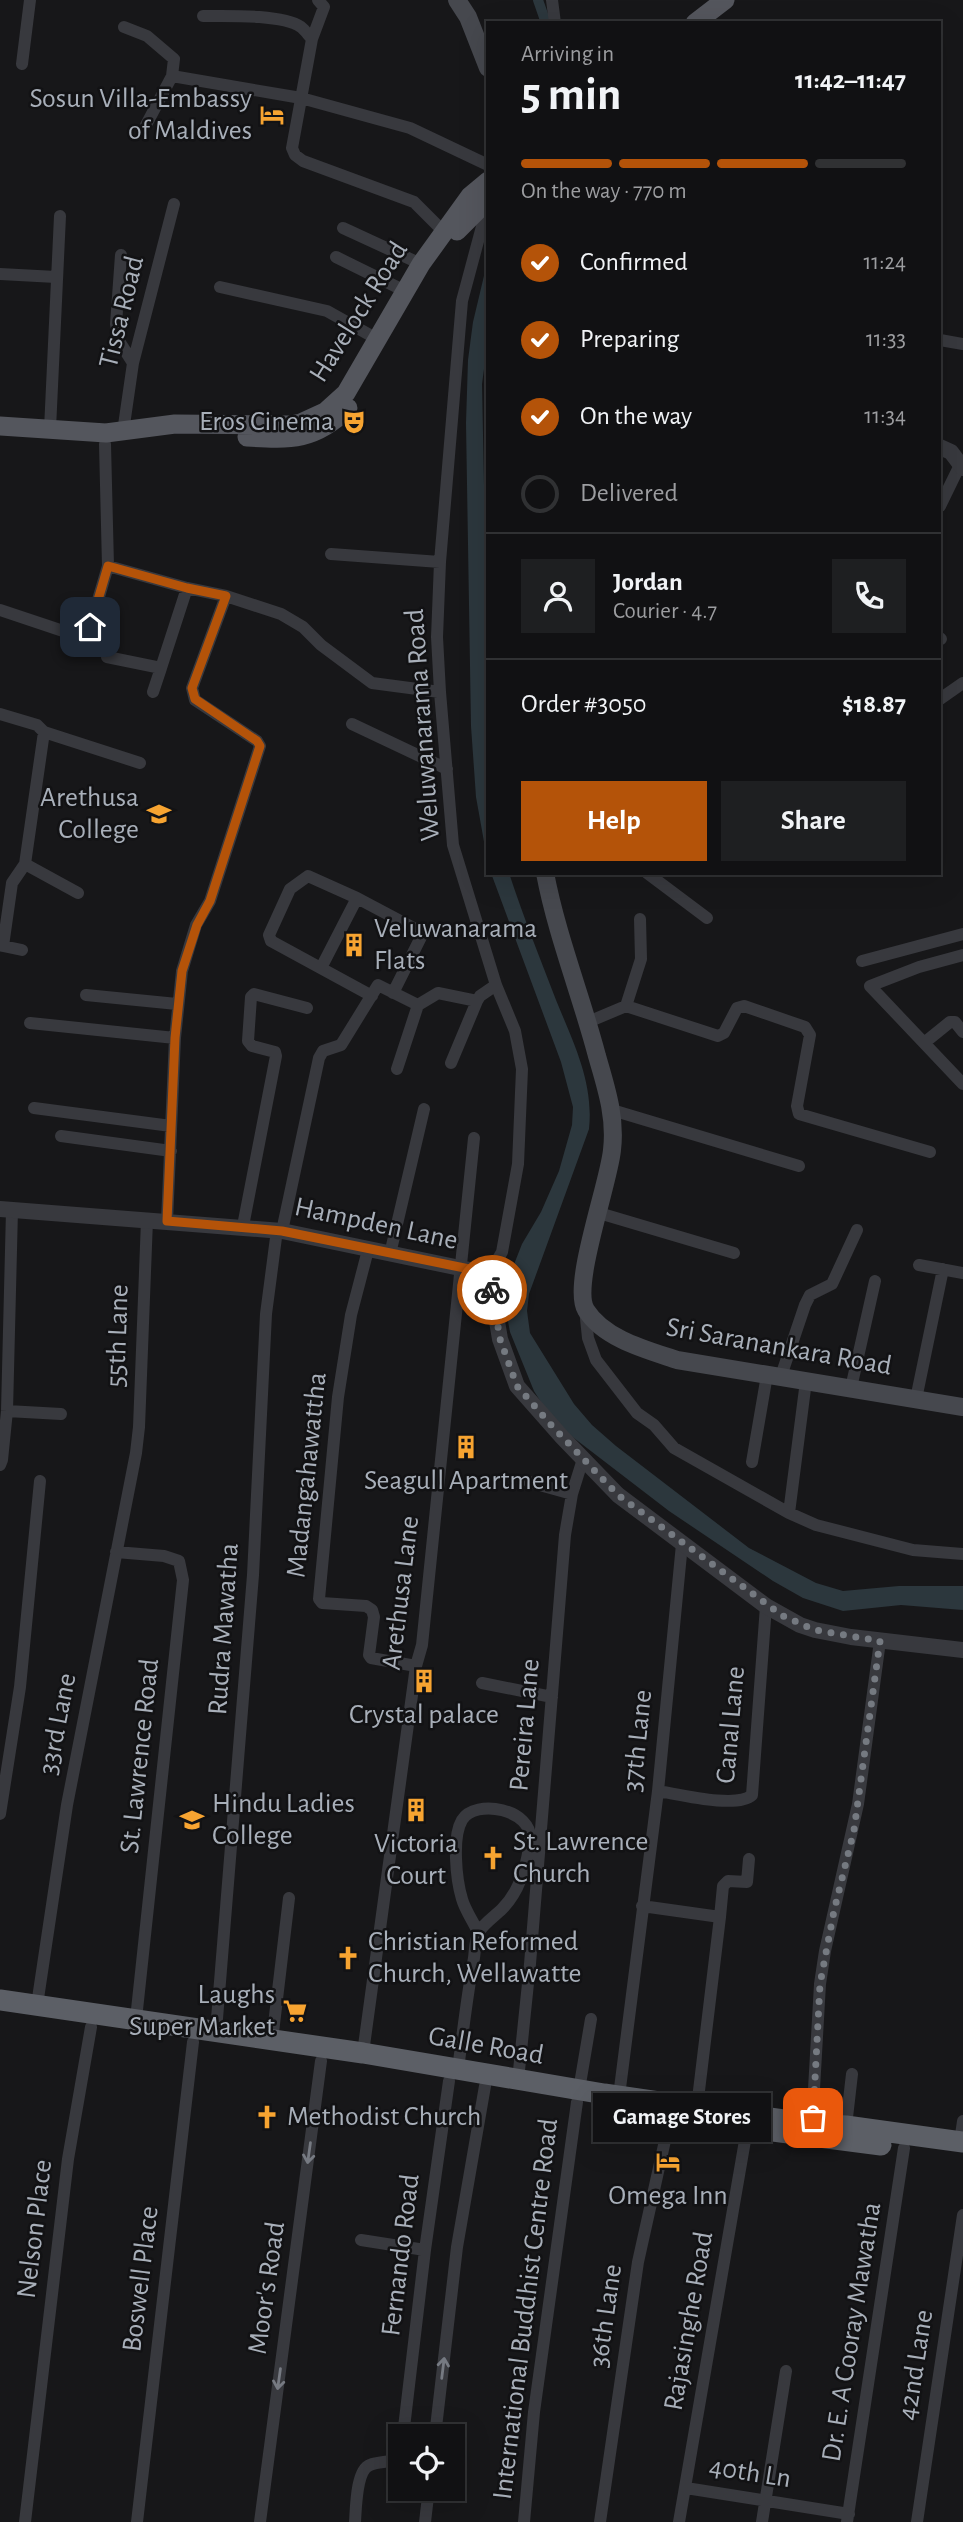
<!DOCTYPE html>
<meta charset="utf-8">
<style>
body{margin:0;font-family:"Alegreya Sans",sans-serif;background:#1e1f21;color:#f1f3f6;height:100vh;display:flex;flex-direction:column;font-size:26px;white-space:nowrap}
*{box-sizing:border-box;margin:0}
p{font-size:23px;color:#9c9da0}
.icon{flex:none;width:38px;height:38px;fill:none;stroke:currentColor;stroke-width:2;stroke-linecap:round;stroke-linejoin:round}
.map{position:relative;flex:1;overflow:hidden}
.details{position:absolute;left:486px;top:21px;width:455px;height:854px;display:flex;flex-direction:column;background:#111113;border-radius:0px;box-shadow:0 7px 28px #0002,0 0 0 2px #303133}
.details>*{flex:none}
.tools{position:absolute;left:388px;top:2424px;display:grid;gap:14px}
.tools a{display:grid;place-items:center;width:77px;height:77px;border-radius:0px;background:#111113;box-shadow:0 7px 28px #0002,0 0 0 2px #303133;font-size:35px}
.pin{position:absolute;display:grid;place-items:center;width:60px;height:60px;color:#fff;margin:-30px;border-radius:14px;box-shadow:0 4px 10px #0006}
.courier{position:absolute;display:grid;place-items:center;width:70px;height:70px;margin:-35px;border:5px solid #b45309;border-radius:50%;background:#fff;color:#222;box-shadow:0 2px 9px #0007}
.bubble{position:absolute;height:49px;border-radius:0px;background:#111113;box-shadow:0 7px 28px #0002,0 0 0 2px #303133;font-size:23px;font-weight:700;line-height:49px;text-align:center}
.head em{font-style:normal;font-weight:700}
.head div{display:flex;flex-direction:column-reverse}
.head{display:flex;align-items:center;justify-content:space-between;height:119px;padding:0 35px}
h1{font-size:46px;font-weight:700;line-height:52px}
.bar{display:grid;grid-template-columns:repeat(4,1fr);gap:10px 7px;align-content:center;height:84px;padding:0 35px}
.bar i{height:9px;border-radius:5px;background:#303133}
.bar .current{background:#b45309}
.bar p{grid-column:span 4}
.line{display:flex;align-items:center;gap:18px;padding:0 35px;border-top:2px solid #303133}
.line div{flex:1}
.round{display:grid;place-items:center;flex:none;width:74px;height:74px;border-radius:0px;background:#1e1f21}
ol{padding:0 35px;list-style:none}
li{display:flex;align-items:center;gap:21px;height:77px}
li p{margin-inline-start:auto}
li .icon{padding:7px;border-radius:50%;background:#b45309;color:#fff;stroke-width:4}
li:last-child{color:#9c9da0}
li i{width:38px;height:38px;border:4px solid #303133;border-radius:50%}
.cta{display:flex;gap:14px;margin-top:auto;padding:14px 35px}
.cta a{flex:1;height:80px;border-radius:0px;background:#b45309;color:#fff;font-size:28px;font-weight:700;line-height:80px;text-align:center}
.cta a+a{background:#1e1f21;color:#f1f3f6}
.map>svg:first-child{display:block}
</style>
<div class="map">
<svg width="963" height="2522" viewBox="0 0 963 2522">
<rect width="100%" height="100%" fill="#171719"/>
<path fill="#2c373d" d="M488,259V339L482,384L488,688V864L476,797L471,726L466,423L468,360L473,322Z
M491,873H509C523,916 540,958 556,1000C573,1042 594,1082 589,1129L529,1294L527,1311L530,1333L574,1404L592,1425L616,1446L749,1548L816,1583L843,1591L899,1586H963V1610L901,1605L843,1611L803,1598L773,1581L669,1511L570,1435L544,1407L534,1391L510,1332L506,1311L507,1293L511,1272L522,1244L541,1212L559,1171L572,1125L573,1107L561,1062Z"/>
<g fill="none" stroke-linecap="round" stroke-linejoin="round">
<path stroke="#2c373d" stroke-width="10" d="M538,0L546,23"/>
<path stroke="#38393e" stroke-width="12" d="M318,0L324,7L312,39L292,148L295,155L303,161L414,202L443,231
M552,0L555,23
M203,16C226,16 282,14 301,27C305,30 309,36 312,39
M124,27L147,36L174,59L172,76L146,125
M22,64L30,0
M172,76L301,98L410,128L488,165
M488,204L462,301L440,562L437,637L440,692L453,845L496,985L515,1031L522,1069L518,1164L502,1252L489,1274
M343,228L421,264
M121,255L116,324L119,341L133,363
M336,257L405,291
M0,274L56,277
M220,287L327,311L377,339
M940,340L963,344
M50,429L60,216
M123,432L133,363L174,204
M940,506L960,465
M331,554L440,562
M108,566L187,588L226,596L281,614L303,627L321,645L372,683L440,692
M0,610L78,636L90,627L108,566L105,444
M940,638L941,639
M107,657L161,668L187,588
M153,692L161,668
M940,699L963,683
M0,714L37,725L44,732L140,763
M352,724L447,769
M25,864L78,893
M647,873L707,918
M22,950L3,946L12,883L25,864L44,732
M963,955L919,967L870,986L963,1084
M862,961L963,934
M321,968L357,898
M86,995L177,1004
M372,996L271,941L269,935L290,889L308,876L357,898L423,933L393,993
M626,1006L641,959L640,919
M588,1022L626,1006L718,1036L724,1033L737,1008L744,1006L805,1027L810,1035L797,1106L799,1114L930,1152
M30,1023L175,1038
M924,1043L950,1022H955L963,1032
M451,1063L477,1001
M397,1069L418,1005
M34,1108L171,1126
M612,1110L799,1166
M61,1136L171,1151
M599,1213L734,1253
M167,1221L175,1038L182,971L196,925L210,901L260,746L257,741L195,700L192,688L226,596
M243,1226L276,1056L275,1052L252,1046L248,1041L251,997L254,994L307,1008
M282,1231L319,1058L323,1051L341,1045L378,985L418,1005L438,993L477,1001L480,996L496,985
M368,1250L351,1315L338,1397L319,1599L322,1603L366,1606L372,1610L374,1617L369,1655L371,1658L416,1666
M390,1254L424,1109
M919,1265L963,1273
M585,1309L588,1338L596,1360L637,1413L654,1425L674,1448L789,1513L816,1525L913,1550L963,1554
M781,1376L805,1305L810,1295L832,1284L857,1230
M851,1388L875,1281
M916,1399L943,1269
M7,1411L61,1414
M752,1462L767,1375
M0,1465L2,1460L7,1411L12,1210
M529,1482L572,1494
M789,1513L806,1381
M116,1552L164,1556L179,1561L183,1580L136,2019
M482,1683L552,1697
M658,1791C678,1794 737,1809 752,1795L766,1606
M0,1814L20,1687L40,1481
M642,1906L720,1917L697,2107
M720,1917L723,1886L728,1881L747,1882L749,1859
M37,2005L67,1805L136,1453L139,1427L147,1220
M216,2031L253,1575L266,1314L277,1230
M272,2041L289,1898
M363,2053L416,1666L422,1645L474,1138
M458,2069C463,2032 467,1995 474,1958C475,1951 475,1938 479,1932C483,1924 495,1916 502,1909C519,1892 527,1865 530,1841C534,1809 475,1798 462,1820C452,1837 456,1879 462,1899C465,1910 473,1921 478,1932
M518,2080L530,1964L565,1535L572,1494L583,1459
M579,2090L591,2019
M619,2096L658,1791L682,1544
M812,2124L820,1984L825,1951L858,1804L880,1641
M846,2126L852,2074
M960,2142L963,2121
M361,2240L425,2250
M403,2436L425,2250L449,2081
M435,2436L457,2247L485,2086
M686,2488L849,2514
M25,2522L68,2159L91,2027
M137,2522L193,2042
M260,2522L321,2061
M355,2522C356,2508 356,2470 370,2465C379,2461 388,2463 397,2459L401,2451
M425,2522L429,2488
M524,2522L534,2412L577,2102
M600,2522L638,2262L670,2118
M679,2522L747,2129
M762,2522L786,2371
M847,2522L904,2148
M917,2522L963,2215"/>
<path stroke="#38393e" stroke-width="16" d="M940,447L951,452L963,468
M0,1209L282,1231L489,1274L500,1339L517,1386L562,1437L618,1495L766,1606L800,1625L815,1630L851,1637L963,1650"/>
<path stroke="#46484e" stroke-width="18" d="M457,0L468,17L488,68
M545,873C557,936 581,995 597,1056C606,1087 616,1117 612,1150C609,1183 571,1286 586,1310C604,1339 647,1350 677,1360L963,1407"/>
<path stroke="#54565d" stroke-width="19" d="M695,23L725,0
M457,231L488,200
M0,426L106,433L175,424L290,425L301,423L325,412L346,393L421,264L470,196L488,181
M247,437C291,440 316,440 348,408"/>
<path stroke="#5c5f66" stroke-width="21" d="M0,2000L363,2053L604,2094L812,2124L846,2126L963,2142
M687,2120L881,2145"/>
</g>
<defs><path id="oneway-shaft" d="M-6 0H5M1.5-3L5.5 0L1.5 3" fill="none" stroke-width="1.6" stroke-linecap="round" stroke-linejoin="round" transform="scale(1.75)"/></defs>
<g stroke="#767a82">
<use href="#oneway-shaft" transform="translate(309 2153) rotate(98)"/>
<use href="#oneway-shaft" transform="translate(443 2368) rotate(-83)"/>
<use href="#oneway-shaft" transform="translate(279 2379) rotate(98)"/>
</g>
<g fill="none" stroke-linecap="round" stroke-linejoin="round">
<path stroke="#757a81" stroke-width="7" stroke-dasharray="0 12.6" d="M492,1290L500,1339L517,1386L552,1426L618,1495L783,1616L815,1630L880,1641L854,1830L834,1911L820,1984L813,2118"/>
<path stroke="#b45309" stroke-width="9" d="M90,627L108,566L187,588L226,596L192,688L195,699L257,741L260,746L210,901L197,925L182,971L175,1038L167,1221L282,1231L489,1273L492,1290"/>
</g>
<defs>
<g id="hotel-bare" transform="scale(1.89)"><path d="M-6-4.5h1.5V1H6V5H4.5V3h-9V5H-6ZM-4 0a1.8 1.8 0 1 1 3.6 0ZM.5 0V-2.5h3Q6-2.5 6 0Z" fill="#f7a431" stroke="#121214" stroke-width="2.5" paint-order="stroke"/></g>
<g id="theatre-bare" transform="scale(1.89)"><path d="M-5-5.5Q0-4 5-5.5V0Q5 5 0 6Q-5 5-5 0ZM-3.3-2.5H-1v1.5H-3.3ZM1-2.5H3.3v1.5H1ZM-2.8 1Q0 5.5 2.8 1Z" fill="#f7a431" stroke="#121214" stroke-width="2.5" paint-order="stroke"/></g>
<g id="school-bare" transform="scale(1.89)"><path d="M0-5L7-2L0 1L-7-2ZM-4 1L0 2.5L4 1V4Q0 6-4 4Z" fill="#f7a431" stroke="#121214" stroke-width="2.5" paint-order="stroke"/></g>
<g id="building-bare" transform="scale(1.89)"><path d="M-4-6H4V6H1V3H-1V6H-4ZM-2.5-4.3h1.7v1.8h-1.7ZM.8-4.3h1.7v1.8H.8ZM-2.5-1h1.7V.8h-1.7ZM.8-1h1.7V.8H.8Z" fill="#f7a431" stroke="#121214" stroke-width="2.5" paint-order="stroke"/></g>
<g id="church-bare" transform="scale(1.89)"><path d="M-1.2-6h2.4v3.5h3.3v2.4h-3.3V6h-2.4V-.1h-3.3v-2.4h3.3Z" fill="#f7a431" stroke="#121214" stroke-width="2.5" paint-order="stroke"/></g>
<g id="supermarket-bare" transform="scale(1.89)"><path d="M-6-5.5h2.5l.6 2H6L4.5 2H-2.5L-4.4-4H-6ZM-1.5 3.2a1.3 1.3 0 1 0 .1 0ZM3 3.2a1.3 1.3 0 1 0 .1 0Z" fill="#f7a431" stroke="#121214" stroke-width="2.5" paint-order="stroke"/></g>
</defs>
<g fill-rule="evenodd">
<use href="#hotel-bare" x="272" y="115"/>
<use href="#theatre-bare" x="354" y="422"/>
<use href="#school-bare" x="159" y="814"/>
<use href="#building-bare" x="354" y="945"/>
<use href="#building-bare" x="466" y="1447"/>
<use href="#building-bare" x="424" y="1681"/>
<use href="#building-bare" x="416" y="1810"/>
<use href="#school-bare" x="192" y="1820"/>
<use href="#church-bare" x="493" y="1858"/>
<use href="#church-bare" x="348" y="1958"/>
<use href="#supermarket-bare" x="295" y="2011"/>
<use href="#church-bare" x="267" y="2117"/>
<use href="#hotel-bare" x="668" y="2162"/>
</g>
<g text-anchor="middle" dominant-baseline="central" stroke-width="5" stroke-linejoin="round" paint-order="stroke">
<g font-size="28" fill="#a8afb9" stroke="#121214" text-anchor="start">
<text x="252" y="99" text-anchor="end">Sosun Villa-Embassy<tspan x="252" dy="32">of Maldives</tspan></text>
<text x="334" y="422" text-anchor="end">Eros Cinema</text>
<text x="139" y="798" text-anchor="end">Arethusa<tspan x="139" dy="32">College</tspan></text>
<text x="374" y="929">Veluwanarama<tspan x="374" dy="32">Flats</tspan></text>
<text x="466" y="1481" text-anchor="middle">Seagull Apartment</text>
<text x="424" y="1715" text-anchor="middle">Crystal palace</text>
<text x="212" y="1804">Hindu Ladies<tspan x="212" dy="32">College</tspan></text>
<text x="513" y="1842">St. Lawrence<tspan x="513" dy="32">Church</tspan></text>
<text x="416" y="1844" text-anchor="middle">Victoria<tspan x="416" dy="32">Court</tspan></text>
<text x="368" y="1942">Christian Reformed<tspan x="368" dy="32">Church, Wellawatte</tspan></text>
<text x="275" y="1995" text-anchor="end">Laughs<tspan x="275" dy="32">Super Market</tspan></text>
<text x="287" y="2117">Methodist Church</text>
<text x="668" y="2196" text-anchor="middle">Omega Inn</text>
</g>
<g font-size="28" fill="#a8afb9" stroke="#121214">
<text transform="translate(122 312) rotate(-76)">Tissa Road</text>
<text transform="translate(359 312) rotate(-58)">Havelock Road</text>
<text transform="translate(423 725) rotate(-94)">Weluwanarama Road</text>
<text transform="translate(376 1224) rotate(12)">Hampden Lane</text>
<text transform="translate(118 1336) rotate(-88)">55th Lane</text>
<text transform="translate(779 1347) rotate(10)">Sri Saranankara Road</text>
<text transform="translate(307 1475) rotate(-84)">Madangahawattha</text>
<text transform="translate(401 1593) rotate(-83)">Arethusa Lane</text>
<text transform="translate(224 1629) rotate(-86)">Rudra Mawatha</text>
<text transform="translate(58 1724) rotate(-79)">33rd Lane</text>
<text transform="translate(525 1725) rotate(-85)">Pereira Lane</text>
<text transform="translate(731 1725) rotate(-85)">Canal Lane</text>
<text transform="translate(638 1741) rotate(-84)">37th Lane</text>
<text transform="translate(140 1756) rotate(-84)">St. Lawrence Road</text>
<text transform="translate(486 2046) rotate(10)">Galle Road</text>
<text transform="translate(35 2229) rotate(-83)">Nelson Place</text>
<text transform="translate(401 2255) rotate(-83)">Fernando Road</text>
<text transform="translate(141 2279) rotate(-83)">Boswell Place</text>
<text transform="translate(267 2288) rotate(-82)">Moor's Road</text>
<text transform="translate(526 2309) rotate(-83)">International Buddhist Centre Road</text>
<text transform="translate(606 2316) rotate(-82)">36th Lane</text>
<text transform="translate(689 2321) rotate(-80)">Rajasinghe Road</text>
<text transform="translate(852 2332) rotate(-81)">Dr. E. A Cooray Mawatha</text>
<text transform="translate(916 2365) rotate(-81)">42nd Lane</text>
<text transform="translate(750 2473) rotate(9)">40th Ln</text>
</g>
</g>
</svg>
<div class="tools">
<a><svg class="icon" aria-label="locate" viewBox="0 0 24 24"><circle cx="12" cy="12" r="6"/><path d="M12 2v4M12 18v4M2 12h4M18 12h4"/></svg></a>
</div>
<div class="pin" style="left:813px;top:2118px;background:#ea580c"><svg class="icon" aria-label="bag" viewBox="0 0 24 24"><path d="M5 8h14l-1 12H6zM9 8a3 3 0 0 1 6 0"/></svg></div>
<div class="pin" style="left:90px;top:627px;background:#1f2937"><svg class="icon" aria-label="home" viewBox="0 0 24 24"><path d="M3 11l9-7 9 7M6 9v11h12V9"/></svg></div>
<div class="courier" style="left:492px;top:1290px"><svg class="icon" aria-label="bike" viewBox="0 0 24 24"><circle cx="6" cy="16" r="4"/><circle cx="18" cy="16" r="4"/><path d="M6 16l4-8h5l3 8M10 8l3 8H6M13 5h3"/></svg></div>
<div class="bubble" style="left:593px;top:2093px;width:178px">Gamage Stores</div>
<section class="details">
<div class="head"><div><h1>5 min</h1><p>Arriving in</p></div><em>11:42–11:47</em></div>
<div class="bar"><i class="current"></i><i class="current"></i><i class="current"></i><i></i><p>On the way · 770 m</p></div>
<ol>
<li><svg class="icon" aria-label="check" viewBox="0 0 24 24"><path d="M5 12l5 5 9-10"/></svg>Confirmed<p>11:24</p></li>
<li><svg class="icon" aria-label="check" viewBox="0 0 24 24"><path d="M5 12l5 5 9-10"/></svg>Preparing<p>11:33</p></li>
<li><svg class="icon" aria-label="check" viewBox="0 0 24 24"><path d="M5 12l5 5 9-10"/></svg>On the way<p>11:34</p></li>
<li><i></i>Delivered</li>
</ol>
<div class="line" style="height:126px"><a class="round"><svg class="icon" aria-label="person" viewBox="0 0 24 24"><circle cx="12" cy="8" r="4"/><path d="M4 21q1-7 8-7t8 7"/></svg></a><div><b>Jordan</b><p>Courier · 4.7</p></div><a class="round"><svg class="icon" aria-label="phone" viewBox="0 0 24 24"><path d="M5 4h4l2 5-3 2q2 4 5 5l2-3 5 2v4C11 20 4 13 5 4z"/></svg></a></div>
<div class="line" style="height:91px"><div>Order #3050</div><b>$18.87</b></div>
<div class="cta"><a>Help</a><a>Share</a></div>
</section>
</div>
